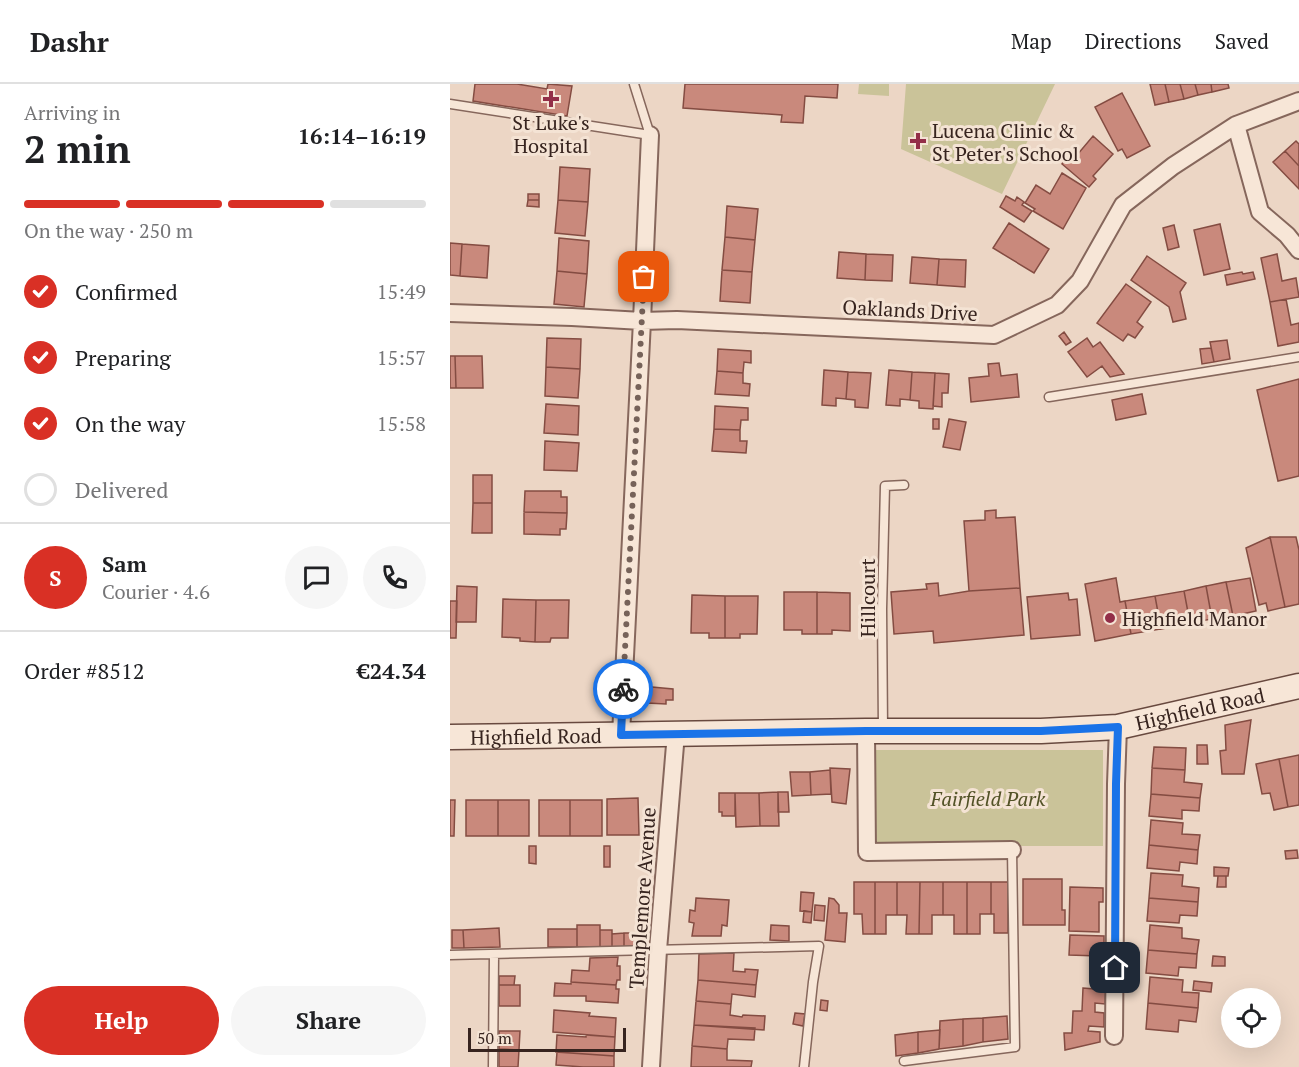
<!DOCTYPE html>
<meta charset="utf-8">
<style>
body{margin:0;font-family:"PT Serif",serif;background:#f6f6f6;color:#202124;height:100vh;display:flex;flex-direction:column;font-size:22px;white-space:nowrap}
*{box-sizing:border-box;margin:0}
p{font-size:20px;color:#757577}
.icon{flex:none;width:33px;height:33px;fill:none;stroke:currentColor;stroke-width:2;stroke-linecap:round;stroke-linejoin:round}
.map{position:relative;flex:1;overflow:hidden}
.details{display:flex;flex-direction:column;background:#fff;width:450px}
.details>*{flex:none}
.tools{position:absolute;left:771px;top:904px;display:grid;gap:12px}
.tools a{display:grid;place-items:center;width:60px;height:60px;border-radius:50%;background:#fff;box-shadow:0 6px 24px #0002;font-size:30px}
.scale{position:absolute;left:18px;bottom:15px;width:158px;box-sizing:border-box;padding-left:6px;border:3px solid #37241f;border-top:0;font-size:16px;line-height:21px;white-space:nowrap;color:#37241f;-webkit-text-stroke:4px #f4e3d4;paint-order:stroke}
.pin{position:absolute;display:grid;place-items:center;width:51px;height:51px;color:#fff;margin:-26px;border-radius:12px;box-shadow:0 3px 9px #0006}
.courier{position:absolute;display:grid;place-items:center;width:60px;height:60px;margin:-30px;border:4px solid #1a73e8;border-radius:50%;background:#fff;color:#222;box-shadow:0 2px 8px #0007}
.overview em{font-style:normal;font-weight:800}
.overview div{display:flex;flex-direction:column-reverse}
.overview{display:flex;align-items:center;justify-content:space-between;height:102px;padding:0 24px}
h1{font-size:39px;font-weight:800;line-height:45px}
.bar{display:grid;grid-template-columns:repeat(4,1fr);gap:9px 6px;align-content:center;height:72px;padding:0 24px}
.bar i{height:8px;border-radius:4px;background:#e0e0e0}
.bar .current{background:#d93025}
.bar p{grid-column:span 4}
.line{display:flex;align-items:center;gap:15px;padding:0 24px;border-top:2px solid #e0e0e0}
.line div{flex:1}
.round{display:grid;place-items:center;flex:none;width:63px;height:63px;border-radius:32px;background:#f6f6f6}
ol{padding:0 24px;list-style:none}
li{display:flex;align-items:center;gap:18px;height:66px}
li p{margin-inline-start:auto}
li .icon{padding:6px;border-radius:50%;background:#d93025;color:#fff;stroke-width:4}
li:last-child{color:#757577}
li i{width:33px;height:33px;border:3px solid #e0e0e0;border-radius:50%}
.action{display:flex;gap:12px;margin-top:auto;padding:12px 24px}
.action a{flex:1;height:69px;border-radius:36px;background:#d93025;color:#fff;font-size:24px;font-weight:800;line-height:69px;text-align:center}
.action a+a{background:#f6f6f6;color:#202124}
header{display:flex;align-items:center;gap:36px;box-sizing:border-box;height:84px;padding:0 30px;background:#fff;border-bottom:2px solid #e0e0e0}
header strong{font-size:28px}
nav{display:flex;gap:33px;margin-inline-start:auto;font-size:21px}
main{display:flex;flex:1;min-height:0}
.map>svg:first-child{display:block}
</style>
<header>
<strong>Dashr</strong>
<nav><a>Map</a><a>Directions</a><a>Saved</a></nav>
</header>
<main>
<section class="details">
<div class="overview"><div><h1>2 min</h1><p>Arriving in</p></div><em>16:14–16:19</em></div>
<div class="bar"><i class="current"></i><i class="current"></i><i class="current"></i><i></i><p>On the way · 250 m</p></div>
<ol>
<li><svg class="icon" aria-label="check" viewBox="0 0 24 24"><path d="M5 12l5 5 9-10"/></svg>Confirmed<p>15:49</p></li>
<li><svg class="icon" aria-label="check" viewBox="0 0 24 24"><path d="M5 12l5 5 9-10"/></svg>Preparing<p>15:57</p></li>
<li><svg class="icon" aria-label="check" viewBox="0 0 24 24"><path d="M5 12l5 5 9-10"/></svg>On the way<p>15:58</p></li>
<li><i></i>Delivered</li>
</ol>
<div class="line" style="height:108px"><b class="round" style="background:#d93025;color:#fff">S</b><div><b>Sam</b><p>Courier · 4.6</p></div><a class="round"><svg class="icon" aria-label="chat" viewBox="0 0 24 24"><path d="M4 5h16v11H9l-5 4z"/></svg></a><a class="round"><svg class="icon" aria-label="phone" viewBox="0 0 24 24"><path d="M5 4h4l2 5-3 2q2 4 5 5l2-3 5 2v4C11 20 4 13 5 4z"/></svg></a></div>
<div class="line" style="height:78px"><div>Order #8512</div><b>€24.34</b></div>
<div class="action"><a>Help</a><a>Share</a></div>
</section>
<div class="map">
<svg width="849" height="983" viewBox="0 0 849 983">
<rect width="100%" height="100%" fill="#ecd6c5"/>
<path fill="#cac399" d="M409,0H439V12L408,10Z
M456,0H605L552,110L451,65Z
M422,666H653V762H422Z"/>
<path fill="#c9897c" stroke="#844c42" stroke-width="1.5" d="M25,0H67L97,5L98,0L122,2L117,32L23,17Z
M235,0H388L387,14L355,12L353,39L331,38L332,31L233,24Z
M700,0H715L719,18L705,21Z
M715,0H730L734,15L719,18Z
M730,0H745L748,11L734,15Z
M745,0H761L762,8L748,11Z
M761,0H778L779,4L762,8Z
M672,9L700,62L677,74L672,65L668,67L645,23Z
M643,52L663,70L643,92L646,95L639,103L612,80L617,73L622,77Z
M846,57L849,60V82L835,67Z
M835,67L849,82V105L823,78Z
M110,83L140,85L138,118L108,116Z
M612,89L636,104L613,145L583,127L585,125L575,119L586,101L600,110Z
M78,110H89V116H78Z
M556,112L565,117L567,113L574,118L572,121L582,127L574,138L550,123Z
M78,116H89V123L77,122Z
M108,116L138,118L135,152L105,149Z
M277,122L308,125L305,156L275,153Z
M559,139L599,165L584,189L543,164Z
M770,140L780,185L754,191L744,146Z
M724,141L729,163L718,166L713,144Z
M275,153L305,156L302,188L272,186Z
M109,154L139,157L137,190L107,187Z
M0,159L12,160L10,192L0,191Z
M12,160L39,162L37,194L10,192Z
M389,168L416,170L415,196L387,194Z
M416,170L443,171L442,197L415,196Z
M827,170L832,197L846,194L849,213L820,218L811,174Z
M697,172L736,199L730,208L736,235L723,238L719,223L681,196Z
M462,173L489,175L487,201L460,199Z
M489,175L516,176L515,203L487,201Z
M272,186L302,188L300,219L270,217Z
M107,187L137,190L134,223L104,220Z
M792,188L793,190L803,188L805,195L777,201L775,191Z
M676,200L701,218L687,238L693,243L685,254L678,250L673,257L647,239Z
M836,215L841,241L849,239V258L828,262L820,218Z
M614,248L621,258L616,261L609,252Z
M97,254L131,255L130,285L96,283Z
M637,254L643,263L650,258L674,290L660,293L652,282L637,293L618,268Z
M777,256L780,275L764,278L760,258Z
M761,264L764,278L752,280L750,265Z
M268,265L301,267V279L294,278L293,289L267,287Z
M0,272H5L6,304H0Z
M5,272H32L33,304H6Z
M549,279L551,292L567,290L569,313L521,318L519,294L539,292L538,280Z
M96,283L130,285L128,314L95,312Z
M374,286L398,288L396,315L386,314V322L372,321Z
M439,286L462,288L460,316L450,315V322L436,321Z
M267,287L293,289V299L300,300L299,312L265,310Z
M398,288L421,289L418,324L405,323V316L396,315Z
M462,288L485,289L483,325L469,324V317L460,316Z
M485,289L499,290L498,309H492V323L483,322Z
M849,295V392L828,397L807,306Z
M692,310L696,330L666,336L662,316Z
M96,320L129,322L128,351L94,349Z
M265,322L298,324V336H291L290,346L264,345Z
M483,335H489V345H483Z
M499,335L516,338L510,366L493,363Z
M264,345L290,346V357H297L296,369L262,367Z
M95,357L129,359L127,387L94,386Z
M23,391H42V419H23Z
M75,407H111V413H117V429L74,428Z
M23,419H42V449H22Z
M546,426V434L565,433L570,504L519,507L514,437L535,436V427Z
M74,428L117,429L116,445H110V451L74,450Z
M820,453H846L849,466V520L835,523Z
M820,453L835,523L818,527L816,519L809,521L796,464Z
M666,494L670,518L675,517L681,550L645,557L635,500Z
M800,494L806,527L783,532L776,498Z
M776,498L783,532L762,535L756,502Z
M488,499L489,512L519,507L570,504L574,551L484,559L483,547L444,550L441,508L477,505L476,500Z
M7,502L27,503L26,538H6Z
M756,502L762,535L740,539L734,507Z
M734,507L740,539L711,545L705,512Z
M334,508H367V550H352V546H334Z
M367,508L400,509V547L382,546V550H367Z
M618,509L619,516L627,515L630,551L581,555L577,513Z
M242,511L275,512V554H259V549H241Z
M275,512H308L307,550H290V554H275Z
M705,512L711,545L681,550L675,517Z
M53,515L86,516L85,558L70,557V554L52,553Z
M86,516H119L118,554H101L100,558H85Z
M0,517H7L6,554H0Z
M191,602L223,605V616H216V620L197,619V611L190,610Z
M801,636L794,690H772L770,667L776,666L775,641Z
M747,661H757L758,680H747Z
M704,663L736,664L735,686L702,684Z
M849,671V721L838,723L829,675Z
M829,675L838,723L824,726L820,709L812,710L806,680Z
M380,684L400,685L396,720L382,718Z
M702,684L735,686L734,698L752,700L750,714L701,710Z
M380,686L381,710L361,711L360,688Z
M340,688H360L361,711L342,712Z
M328,708L329,742H310L309,709Z
M328,708H338L339,728H328Z
M269,709H285V732H272V728H269Z
M285,709H309L310,742L286,743Z
M701,710L750,714L749,727L732,726V735L699,732Z
M188,714L189,751H157V715Z
M0,716H5L4,752H0Z
M16,716H48V752H16Z
M48,716H79V752H48Z
M89,716H120V752H89Z
M120,716H152V752H120Z
M701,736L733,739L732,750L750,751L748,766L699,761Z
M699,761L748,766L747,780L730,778L729,787L697,784Z
M79,762H86V780L79,779Z
M154,762H160V783H154Z
M847,766L848,774L836,775L835,767Z
M764,783L779,784L778,792H764Z
M701,789L733,791L732,802L749,804L748,818L699,814Z
M768,792H776V803H767Z
M573,795H612V826H615V841H573Z
M404,798H425V850H413L412,830H404Z
M425,798H447V831H436V850H425Z
M447,798H470L469,850H456L457,831H447Z
M470,798H493V831H482V850H469Z
M493,798H517V850H504V831H493Z
M517,798H541V830H530V850H517Z
M541,798H558V849H544V830H541Z
M620,803L653,804V818H649V848L619,847Z
M351,808L364,809L362,828L350,827Z
M246,814L279,816L277,842L272,841L271,852H242L244,839L239,838L240,826L245,827Z
M379,814L384,815L389,821V829H397L395,858L375,856Z
M699,814L748,818L747,832L730,831L729,839L697,837Z
M365,821L375,822L374,837L364,836Z
M354,827L362,828L361,839L353,838Z
M127,841H150V863H127Z
M321,841L339,842V857L320,856Z
M700,841L732,844V854L749,856L747,870L698,866Z
M49,844L50,863L14,864L13,846Z
M98,845H127V863H98Z
M2,846H13L14,864H2Z
M150,846H162V863H150Z
M174,849H184L185,862L174,863Z
M174,849V863H162V850Z
M184,849H195V862H185Z
M620,851L654,852V868H648V872L619,871Z
M698,866L747,870L746,884L729,883L728,892L696,889Z
M284,869L283,887L295,888V885L308,886L306,901L248,896L249,870Z
M763,872L775,873V882H762Z
M168,873L167,882H170V896H167L166,901L121,898L122,886L139,887L140,874Z
M49,892H65L64,901H49Z
M700,893L733,896L732,908L749,909L748,924L698,919Z
M248,896L306,901L305,913L282,910L281,920L246,917Z
M744,897L762,899L761,908L743,906Z
M121,898L166,901V905H169L168,919L136,917V912H104L105,899L121,900Z
M49,901H70V922H49Z
M633,904L656,906L655,920L645,919V928L654,929V943L639,942L638,947L650,948V958L615,966L614,949H622L623,927H632Z
M371,916L378,917L377,927L370,926Z
M246,917L281,920L280,931L292,933L293,931L315,932L314,946L244,941Z
M698,919L748,924L746,938L729,936L728,948L696,945Z
M104,926L140,929L139,932L166,934L165,953L103,948Z
M345,929L355,930L353,942L343,940Z
M557,932L558,955L533,958V934Z
M533,934V958L513,962V935Z
M513,935V962L489,965L490,937Z
M244,941L305,944L304,956L278,955L277,965L242,962Z
M490,946L489,965L468,969V948Z
M49,947H70L69,966L49,965Z
M468,948V969L446,972L445,951Z
M107,951L136,953V951L165,953L164,972L106,968Z
M242,962L277,965V976L302,977L301,983H241Z
M49,965L69,966L68,983H49Z
M107,968L164,972V983H133L106,981Z"/>
<g fill="none" stroke-linecap="round" stroke-linejoin="round">
<g stroke="#86675c" stroke-width="11">
<path id="lane" d="M0,20L200,51L184,0
M599,313L849,273
M433,646L432,525L435,402L454,401
M0,871L369,862L363,898L354,983
M454,977L565,963L562,766
M43,983L44,871"/>
</g>
<g stroke="#86675c" stroke-width="20">
<path id="street" d="M786,41L810,128L837,151L849,166
M0,229L122,233L192,237L227,236L544,251L607,221L630,197L673,121L723,82L786,41L849,17
M416,647L417,768L562,766
M171,651L192,237L200,51
M664,952L666,700L668,643
M201,983L208,866L226,649"/>
</g>
<g stroke="#68493f" stroke-width="27">
<g id="secondary">
<path id="s1" d="M0,653L416,647H591L668,643L849,602"/>
</g>
</g>
<use href="#lane" stroke="#f7e6d7" stroke-width="8"/>
<use href="#street" stroke="#f7e6d7" stroke-width="16"/>
<use href="#secondary" stroke="#f7e6d7" stroke-width="24"/>
</g>
<g fill="none" stroke-linecap="round" stroke-linejoin="round">
<path stroke="#766259" stroke-width="6" stroke-dasharray="0 10.8" d="M173,605L194,193"/>
<path stroke="#1a73e8" stroke-width="8" d="M173,605L171,651L416,647H591L668,643L666,700L665,884"/>
</g>
<g fill="#932e48" stroke="#f4e3d4" stroke-width="2">
<path d="M98 6h6v6h6v6h-6v6h-6v-6h-6v-6h6z"/>
<path d="M465 48h6v6h6v6h-6v6h-6v-6h-6v-6h6z"/>
<circle cx="660" cy="534" r="6"/>
</g>
<g text-anchor="middle" dominant-baseline="central" stroke-width="6" stroke-linejoin="round" paint-order="stroke">
<g font-size="20" fill="#37241f" stroke="#f4e3d4" text-anchor="start">
<text x="101" y="38" text-anchor="middle">St Luke's<tspan x="101" dy="23">Hospital</tspan></text>
<text x="482" y="46">Lucena Clinic &amp;<tspan x="482" dy="23">St Peter's School</tspan></text>
<text x="672" y="534">Highfield Manor</text>
</g>
<g font-size="20" fill="#37241f" stroke="#f4e3d4">
<text transform="translate(460 226) rotate(3)">Oaklands Drive</text>
<text transform="translate(417 514) rotate(-90)">Hillcourt</text>
<text stroke="none"><textPath href="#s1" startOffset="752">Highfield Road</textPath></text>
<text stroke="none"><textPath href="#s1" startOffset="86">Highfield Road</textPath></text>
<text transform="translate(192 814) rotate(-86)">Templemore Avenue</text>
</g>
<g font-size="20" font-style="italic" fill="#525226" stroke="#f4e3d4">
<text x="538" y="714">Fairfield Park</text>
</g>
</g>
</svg>
<div class="tools">
<a><svg class="icon" aria-label="locate" viewBox="0 0 24 24"><circle cx="12" cy="12" r="6"/><path d="M12 2v4M12 18v4M2 12h4M18 12h4"/></svg></a>
</div>
<div class="scale">50 m</div>
<div class="pin" style="left:194px;top:193px;background:#ea580c"><svg class="icon" aria-label="bag" viewBox="0 0 24 24"><path d="M5 8h14l-1 12H6zM9 8a3 3 0 0 1 6 0"/></svg></div>
<div class="pin" style="left:665px;top:884px;background:#1f2937"><svg class="icon" aria-label="home" viewBox="0 0 24 24"><path d="M3 11l9-7 9 7M6 9v11h12V9"/></svg></div>
<div class="courier" style="left:173px;top:605px"><svg class="icon" aria-label="bike" viewBox="0 0 24 24"><circle cx="6" cy="16" r="4"/><circle cx="18" cy="16" r="4"/><path d="M6 16l4-8h5l3 8M10 8l3 8H6M13 5h3"/></svg></div>
</div>
</main>
